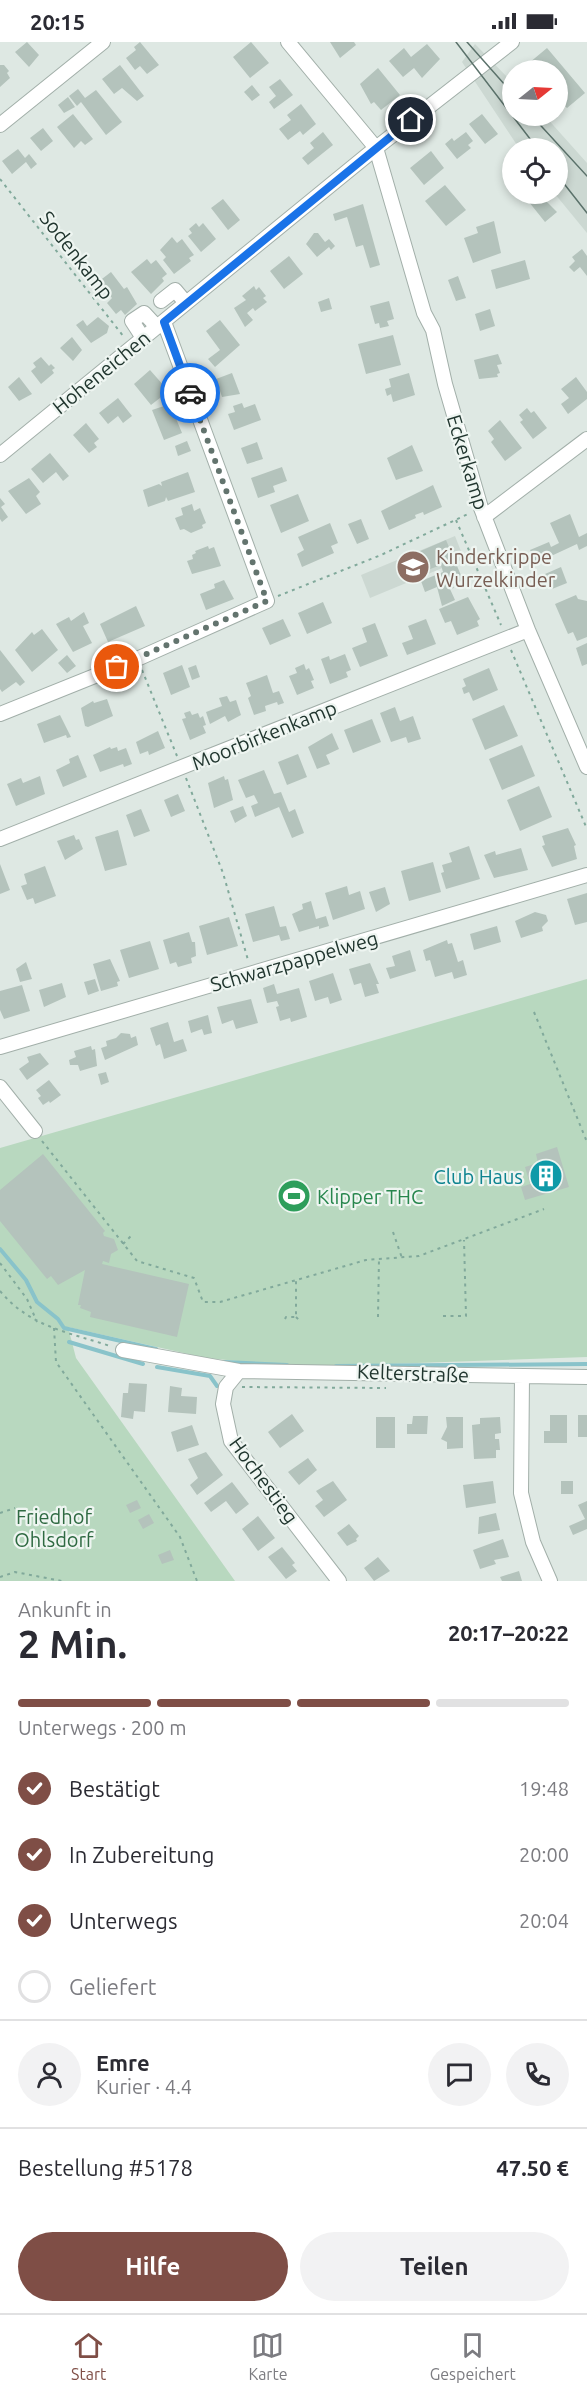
<!DOCTYPE html>
<html lang="de">
<meta charset="utf-8">
<style>
body{margin:0;font-family:Ubuntu,sans-serif;background:#f2f2f3;color:#2b2b33;height:100vh;display:flex;flex-direction:column;font-size:22px;white-space:nowrap}
*{box-sizing:border-box;margin:0}
p{font-size:20px;color:#7c7c81}
.icon{flex:none;width:33px;height:33px;fill:none;stroke:currentColor;stroke-width:2;stroke-linecap:round;stroke-linejoin:round}
.map{position:relative;height:1539px;overflow:hidden}
.details{display:flex;flex-direction:column;background:#fff;flex:1}
.details>*{flex:none}
.needle{width:39px;rotate:72deg}
.buttons{position:absolute;left:502px;top:18px;display:grid;gap:12px}
.buttons a{display:grid;place-items:center;width:66px;height:66px;border-radius:50%;background:#fff;box-shadow:0 3px 9px #0003;font-size:30px}
.pin{position:absolute;display:grid;place-items:center;width:51px;height:51px;color:#fff;margin:-26px;border:3px solid #fff;border-radius:50%;box-shadow:0 2px 6px #0007}
.courier{position:absolute;display:grid;place-items:center;width:60px;height:60px;margin:-30px;border:4px solid #1a73e8;border-radius:50%;background:#fff;color:#222;box-shadow:0 2px 8px #0007}
.summary em{font-style:normal;font-weight:600}
.summary div{display:flex;flex-direction:column-reverse}
.summary{display:flex;align-items:center;justify-content:space-between;height:102px;padding:0 18px}
h1{font-size:39px;font-weight:600;line-height:45px}
.bar{display:grid;grid-template-columns:repeat(4,1fr);gap:9px 6px;align-content:center;height:72px;padding:0 18px}
.bar i{height:8px;border-radius:4px;background:#e1e1e2}
.bar .current{background:#7f4e46}
.bar p{grid-column:span 4}
.line{display:flex;align-items:center;gap:15px;padding:0 18px;border-top:2px solid #e1e1e2}
.line div{flex:1}
.round{display:grid;place-items:center;flex:none;width:63px;height:63px;border-radius:32px;background:#f2f2f3}
ol{padding:0 18px;list-style:none}
li{display:flex;align-items:center;gap:18px;height:66px}
li p{margin-inline-start:auto}
li .icon{padding:6px;border-radius:50%;background:#7f4e46;color:#fff;stroke-width:4}
li:last-child{color:#7c7c81}
li i{width:33px;height:33px;border:3px solid #e1e1e2;border-radius:50%}
.button{display:flex;gap:12px;margin-top:auto;padding:12px 18px}
.button a{flex:1;height:69px;border-radius:36px;background:#7f4e46;color:#fff;font-size:24px;font-weight:600;line-height:69px;text-align:center}
.button a+a{background:#f2f2f3;color:#2b2b33}
.status{display:flex;justify-content:space-between;align-items:center;height:42px;padding:0 30px;background:#fff;direction:ltr}
.status svg{height:16px;fill:currentColor}
.menu{display:flex;justify-content:space-around;align-items:center;height:84px;border-top:2px solid #e1e1e2;background:#fff;font-size:16px;color:#7c7c81}
.menu a{display:grid;justify-items:center;gap:3px}
.menu .current{color:#7f4e46}
.map>svg:first-child{display:block}
</style>
<div class="status"><b>20:15</b><svg viewBox="0 0 49 12"><path d="M0 12V9h3v3zM5 12V6h3v6zM10 12V3h3v9zM15 12V0h3v12zM26 1h20v11H26zM47 4h2v5h-2z"/></svg></div>
<div class="map">
<svg width="587" height="1539" viewBox="0 0 587 1539">
<rect width="100%" height="100%" fill="#dee8e3"/>
<path fill="#ccd8d2" d="M475,2L513,41V74H545L587,121V191L555,152H558V106H519L462,20Z
M455,494L464,517L370,556L361,533Z"/>
<path fill="#b8d8bf" d="M587,937V1315L302,1325L206,1316L68,1285L76,1316L235,1539H0V1106Z"/>
<g fill="none" stroke-linecap="round" stroke-linejoin="round">
<path stroke="#89c3ca" stroke-width="4" d="M0,1207L26,1238L37,1260L58,1277L64,1286L156,1307
M69,1300L143,1322
M225,1320L287,1323
M336,1324L587,1322
M157,1325L210,1334L217,1344"/>
</g>
<path fill="#b4c3bc" d="M27,0L39,13L29,25L15,10Z
M140,0L159,23L147,32L140,24L135,28L126,16L136,8L134,5Z
M251,0L269,21L250,36L233,15Z
M330,0H354L356,3L340,16Z
M427,2L440,17L422,36L414,26L403,35L389,19L404,6L411,15Z
M547,6L585,51L567,66L558,58V28H535L529,21Z
M0,23H4L9,29L7,31L10,36L0,45Z
M120,23L144,54L137,59L122,46L114,52L102,37Z
M378,26L400,53L381,68L374,60L371,62L360,42Z
M280,37L293,53L274,67L269,60L276,54L269,45Z
M252,43L260,53L252,59L244,50Z
M78,47L85,56L96,48L122,80L106,93L81,60L77,64L69,54Z
M68,55L75,65L64,71L58,63Z
M301,62L316,82L303,93L300,89L288,98L279,87L291,78L287,73Z
M73,72L93,97L85,103L81,99L74,106L57,85Z
M482,72L498,92L485,102L469,82Z
M43,86L53,99L41,109L30,96Z
M323,90L333,103L308,123L302,116L314,106L310,101Z
M466,90L473,99L468,103L471,106L457,117L445,102L452,96L454,99Z
M18,107L25,116L29,112L37,122L31,127L26,120L12,132L2,119Z
M431,109L444,126L424,143L410,126Z
M445,143L466,168L446,184L425,159Z
M539,152L557,170L545,180L529,160Z
M223,157L240,178L228,188L211,166Z
M363,162L380,223L370,226L363,203L356,205L347,175L335,179L333,172Z
M494,179L501,211L473,221L464,196L478,191L476,185Z
M196,181L199,185L203,181L216,197L201,210L188,194L192,191L189,187Z
M314,191H318L325,200L329,197L335,204L331,208L329,205L317,215L306,202Z
M172,195L177,201L182,197L194,213L189,216L191,219L174,232L163,218L166,215L160,208Z
M582,207L587,214V234L580,225L574,230L569,225L575,219L572,215Z
M289,214L303,232L284,247L270,229Z
M147,217L151,222L156,218L167,232L162,236L164,239L151,252L131,230Z
M525,218L530,237L496,247L491,228Z
M111,230L124,247L127,245L137,262L125,273L121,268L116,272L107,261L112,256L98,240Z
M458,234L466,256L456,259L448,238Z
M254,244L256,248L259,245L266,254L263,256L267,260L255,269L253,266L247,271L253,278L245,285L234,266L246,258L242,254Z
M329,256L332,267L321,270L318,260Z
M389,259L394,277L387,279L389,284L380,286L379,281L375,282L370,264Z
M490,267L495,284L480,289L475,272Z
M98,275L109,284L107,291L91,301L76,283L83,278L87,284Z
M220,278L240,303L215,325L208,317L220,308L206,289Z
M393,293L401,323L366,332L358,302Z
M72,295L82,308L73,319L60,306Z
M498,312L502,322L497,323L500,331L497,332L498,335L479,337L474,318Z
M41,315L49,324L51,322L55,326L52,328L54,331L41,342L31,329L36,325L33,321Z
M150,328L165,345L161,348L165,352L151,363L134,342Z
M232,331L240,352L222,355L216,337Z
M409,331L415,353L393,360L391,352L387,354L385,347L391,345L389,337Z
M19,335L32,352L19,359L8,345Z
M576,335L587,350V357L568,372L561,362L569,356L561,347Z
M118,356L132,374L123,381L118,374L108,382L99,371Z
M242,361L244,366L255,362L261,378L234,388L228,372L235,370L233,364Z
M170,362L182,391L164,398L152,368Z
M527,366L531,371L534,369L547,386L533,397L520,380L523,378L519,373Z
M500,378L522,406L505,419L491,400L494,397L488,389Z
M86,381L99,397L94,401L97,405L89,411L73,393Z
M187,399L191,409L178,414L175,404Z
M257,400L263,417L247,422L241,406Z
M412,403L423,429L396,438L387,416Z
M50,411L69,434L63,439L56,430L43,441L31,427Z
M282,425L287,439L273,444L275,450L258,456L251,436Z
M188,430L195,450L168,459L166,455L165,459L148,465L143,448L159,442L162,444L161,440Z
M29,436L40,450L36,454L41,462L26,472L8,449Z
M433,443L442,465L424,473L423,470L415,473L416,476L389,488L381,469Z
M298,452L309,479L281,491L270,463Z
M0,456L5,462L1,465L8,475L2,480L0,477Z
M192,462L194,469L200,466L206,481L202,483L203,486L191,491L184,487L180,488L175,476L183,473L181,466Z
M570,472L579,495L587,491V504L579,508L577,502L536,521L530,508L549,500L551,505L559,501L550,481Z
M361,477L369,497L357,502L348,482Z
M330,481L338,501L331,504L334,511L302,525L297,512L304,508L298,495Z
M446,498L463,538L452,543L454,546L450,547L455,558L442,564L437,545L425,550L421,539L443,530L441,523L414,533L408,519L418,515L416,511Z
M208,504L209,507L214,505L221,524L192,532L187,519L193,517L192,513L196,511L195,509Z
M561,525L567,541L552,547L545,532Z
M224,538L234,557L206,568L200,552L215,546L214,542Z
M576,553L578,557L587,559V595L577,599L573,590L568,592L555,562Z
M468,555L480,577L477,579L479,584L457,593L451,579L445,581L439,567Z
M323,560L332,581L307,592L298,571Z
M136,564L145,584L108,600L100,582Z
M84,570L89,581L83,584L92,601L73,610L56,582L69,575L71,579Z
M283,577L291,594L270,603L262,586Z
M426,577L436,602L407,613L402,601L413,597L408,584Z
M375,581L388,614L360,625L352,606L367,600L362,586Z
M42,587L58,608L32,630L15,608L32,590L34,593Z
M587,601V622L582,624L576,606Z
M0,608L25,640L20,644L16,640L2,650L0,647Z
M345,612L351,628L346,630L348,635L330,642L321,617L329,614L330,618Z
M67,613L76,624L67,631L58,621Z
M304,622L306,628L309,626L314,638L311,639L314,646L297,653L289,634L297,631L295,626Z
M182,623L190,645L171,653L163,631Z
M196,623L200,635L192,638L188,626Z
M489,626L498,648L473,659L469,650L464,652L462,646L466,644L463,637Z
M267,633L273,651L279,649L284,661L278,663L277,660L265,664L266,669L254,673L248,656L251,654L246,641Z
M227,654L230,660L236,658L241,673L228,680L225,674L210,682L206,670L222,664L219,656Z
M107,657L113,674L88,685L85,684L81,666L93,659L94,661Z
M504,663L518,694L485,708L472,677Z
M395,665L400,679L413,674L421,697L408,701L406,695L391,700L380,671Z
M190,669L192,673L198,671L200,676L203,674L206,683L203,684L206,691L190,698L182,677L186,676L184,671Z
M60,673L71,695L67,696L66,693L44,701L37,682Z
M372,677L381,700L353,711L344,688Z
M158,689L165,706L149,713L148,709L140,712L136,700Z
M332,691L339,707L326,713L330,722L317,727L308,705Z
M522,703L535,734L502,748L489,717Z
M110,705L111,707L117,705L118,709L126,706L132,722L124,725L123,722L100,730L93,713Z
M298,712L307,735L287,743L278,720Z
M78,713L87,735L63,745L56,728L70,721L69,717Z
M264,728L274,752L281,750L289,770L295,767L304,791L292,796L279,765L255,775L251,764L258,761L254,753L246,756L238,738Z
M40,734L45,752L16,764L7,742L21,736L23,741Z
M224,734L225,738L228,737L233,758L214,766L208,741Z
M539,744L552,775L520,789L507,758Z
M178,752L185,769L171,775L164,758Z
M243,764L247,774L235,781L230,769Z
M141,767L150,789L134,795L126,773Z
M568,786L576,803L574,804L577,817L552,825L542,804L545,803L542,794Z
M118,788L127,823L105,829L95,795Z
M74,793L76,798L79,797L83,807L65,818L57,799Z
M469,804L480,837L446,847L441,831L444,830L442,823L452,820L449,811Z
M521,806L528,828L494,836L484,813L495,809L496,813Z
M433,820L441,850L409,859L401,829Z
M0,822L10,848L0,852Z
M45,824L56,854L35,862L33,856L27,858L21,844L27,842L24,832Z
M347,844L349,853L360,849L365,867L333,878L325,851Z
M385,845L390,862L376,870L369,850Z
M587,851V880L575,883L567,857Z
M311,859L316,877L326,874L329,884L319,887V884L299,890L292,872L303,867L302,862Z
M274,864L280,885L286,884L290,897L281,899L279,893L253,900L245,872Z
M535,870L546,873L548,879L542,885L543,889L521,896L515,879Z
M229,875L238,904L207,913L199,884Z
M497,884L501,900L474,908L470,892Z
M189,890L192,900H195L196,914L191,916L192,921L178,925L176,920L170,922L163,898Z
M447,898L448,902L452,901L458,920L463,918L467,933L454,937L452,930L435,935L430,918L426,919L423,908Z
M150,899L159,927L129,936L120,908Z
M410,908L416,929L390,937L386,926L395,924L392,914Z
M110,917L120,939L117,940L118,944L101,949L93,922Z
M26,920L32,937L20,940L16,927Z
M370,921L379,942H376L379,951L365,955L361,941L354,943L349,927Z
M333,931L342,958L330,962L328,955L315,959L309,939Z
M95,937L99,949L88,953L84,940Z
M62,941L66,955L44,965L39,948Z
M274,942L277,952L299,946L307,975L291,980L290,976L280,979L276,965L279,964L277,959L267,961L263,946Z
M22,943L30,969L4,977L0,968V949Z
M251,957L258,981L236,987L233,978L222,982L217,965Z
M208,973L212,991L204,993L202,987L191,991L188,979Z
M168,980L174,1000L183,997L187,1009L164,1017L160,1002L156,1004L150,986Z
M121,991L130,992L131,996L136,994L138,1003L105,1018L101,1006L107,1004L106,999L116,996Z
M91,1004L92,1008L95,1007L97,1024L80,1029L78,1023H70L69,1018L76,1015L74,1009Z
M40,1011L49,1022L27,1038L19,1027L29,1020L27,1015Z
M106,1030L109,1040L101,1043L98,1032Z
M49,1038L61,1053L50,1061L49,1059L43,1063L38,1056L41,1054L36,1048Z
M557,1105L569,1145L525,1158L521,1145L530,1142L525,1125L538,1121L536,1112Z
M43,1112L105,1189L103,1191L104,1194L114,1197L118,1208L111,1212L109,1221L103,1219L102,1222L189,1242L177,1295L90,1275L91,1270L80,1266L81,1263H78L85,1228L58,1243L51,1234L47,1237L0,1179V1148Z
M129,1341L147,1342L145,1370L134,1369L133,1377L121,1375L123,1351H128Z
M170,1344L182,1346L181,1354L197,1355L196,1372L168,1370Z
M292,1372L304,1389L280,1406L268,1390Z
M550,1373H567V1401H544V1389H550Z
M578,1373H587V1395H578Z
M413,1374H428L427,1392H407V1382H412Z
M376,1375H395V1406H376Z
M446,1375H463V1406L447,1407V1400L441,1397L447,1385Z
M500,1375L501,1391L495,1392V1397H499L500,1408H496V1416L474,1417L472,1383L480,1382V1376Z
M192,1383L199,1403L177,1410L171,1390Z
M206,1410L223,1433L197,1453L190,1443L198,1436L188,1417Z
M308,1416L317,1428L299,1443L288,1430Z
M333,1439L347,1458L324,1475L315,1464L323,1458L316,1449Z
M493,1439L496,1461L466,1466L463,1443Z
M561,1439H573V1452H561Z
M232,1440L249,1462L236,1472L226,1459L211,1470L204,1461Z
M137,1458L141,1466L130,1471L126,1463Z
M587,1459V1487L573,1493L569,1484L585,1477L578,1463Z
M496,1471L500,1488L478,1492L479,1475Z
M149,1472L154,1481L143,1487L138,1478Z
M258,1474L275,1496L258,1509L242,1487Z
M349,1482L359,1494L356,1497L357,1499L347,1504L337,1491Z
M503,1497L509,1515L494,1518L496,1522L480,1527L473,1508Z
M282,1505L295,1521L292,1523L297,1529L286,1537L268,1515Z
M170,1508L174,1518L162,1522L158,1513Z
M378,1515L390,1529L374,1539L364,1526Z
M519,1529L522,1539H502L500,1535Z"/>
<g fill="none" stroke-linecap="round" stroke-linejoin="round">
<g stroke="#a2afa9" stroke-width="16">
<path id="minor" d="M288,0L376,106L424,271L433,288L445,342L481,466L528,588L587,725
M0,83L103,0
M161,259L175,248L186,261
M143,296L132,279L144,271L157,285
M0,413L376,106L512,0
M484,475L587,397
M0,672L137,617L267,559L164,280
M0,797L528,588
M0,1005L587,833
M0,1045L35,1089
M123,1308L239,1329L587,1335
M239,1329L226,1345L223,1362L231,1399L339,1539
M522,1334L521,1451L533,1500L550,1539"/>
</g>
<path stroke="#81a99b" stroke-width="2" stroke-dasharray="3 4.5" stroke-linecap="butt" d="M0,137L124,295
M456,478L501,583
M278,554L381,513L468,472
M511,608L587,787
M142,628L177,714
M186,736L223,831L248,918
M534,970L587,1100
M42,1099L137,1219L194,1236L203,1260H220L366,1218L419,1214L544,1167
M393,1190L402,1216
M123,1202L133,1192
M0,1221L27,1257L37,1280
M0,1249C30,1285 68,1290 110,1304
M443,1274H466L464,1198
M296,1275L301,1280
M378,1275L379,1216
M285,1277L286,1275H296V1238
M54,1286L56,1320L180,1495L197,1539
M242,1345L386,1346
M0,1471L15,1466
M0,1535L15,1530L62,1539"/>
<use href="#minor" stroke="#fff" stroke-width="14"/>
<path stroke="#5b726b" stroke-width="1.5" d="M456,0L537,106
M467,0L513,52
M532,74L587,134
M558,134L587,171"/>
</g>
<g fill="none" stroke-linecap="round" stroke-linejoin="round">
<path stroke="#63746e" stroke-width="6" stroke-dasharray="0 10.8" d="M117,625L267,559L190,351"/>
<path stroke="#1a73e8" stroke-width="8" d="M190,351L164,280L411,78"/>
</g>
<defs>
<g id="school-disc" transform="scale(1.725)"><circle r="9.5" fill="#8d6e63" stroke="#eef5f1"/><path d="M0-5L7-2L0 1L-7-2ZM-4 1L0 2.5L4 1V4Q0 6-4 4Z" fill="#fff"/></g>
<g id="building-disc" transform="scale(1.725)"><circle r="9.5" fill="#0f9aa8" stroke="#eef5f1"/><path d="M-4-6H4V6H1V3H-1V6H-4ZM-2.5-4.3h1.7v1.8h-1.7ZM.8-4.3h1.7v1.8H.8ZM-2.5-1h1.7V.8h-1.7ZM.8-1h1.7V.8H.8Z" fill="#fff"/></g>
<g id="stadium-disc" transform="scale(1.725)"><circle r="9.5" fill="#2e9e5b" stroke="#eef5f1"/><path d="M0-5a6.5 5 0 1 0 0 10a6.5 5 0 1 0 0-10ZM-3.5-1.8h7v3.6h-7Z" fill="#fff"/></g>
</defs>
<g fill-rule="evenodd">
<use href="#school-disc" x="413" y="525"/>
<use href="#building-disc" x="546" y="1134"/>
<use href="#stadium-disc" x="294" y="1154"/>
</g>
<g text-anchor="middle" dominant-baseline="central" stroke-width="4.5" stroke-linejoin="round" paint-order="stroke">
<g font-size="20" fill="#21362f" stroke="#eef5f1">
<text transform="translate(77 213) rotate(52)">Sodenkamp</text>
<text transform="translate(101 330) rotate(-39)">Hoheneichen</text>
<text transform="translate(468 420) rotate(73)">Eckerkamp</text>
<text transform="translate(264 693) rotate(-22)">Moorbirkenkamp</text>
<text transform="translate(294 919) rotate(-16)">Schwarzpappelweg</text>
<text transform="translate(413 1331) rotate(2)">Kelterstraße</text>
<text transform="translate(264 1438) rotate(54)">Hochestieg</text>
</g>
<g font-size="20" fill="#785e54" stroke="#eef5f1" text-anchor="start">
<text x="436" y="514">Kinderkrippe<tspan x="436" dy="23">Wurzelkinder</tspan></text>
</g>
<g font-size="20" fill="#0d838f" stroke="#eef5f1" text-anchor="end">
<text x="523" y="1134">Club Haus</text>
</g>
<g font-size="20" fill="#27864d" stroke="#eef5f1" text-anchor="start">
<text x="317" y="1154">Klipper THC</text>
</g>
<g font-size="20" fill="#2f6a42" stroke="#eef5f1">
<text x="54" y="1474">Friedhof<tspan x="54" dy="23">Ohlsdorf</tspan></text>
</g>
</g>
</svg>
<div class="buttons">
<a><svg class="needle" viewBox="-14 -14 28 28"><path d="M0-13l5 13h-10z" fill="#e53935"/><path d="M0 13l5-13h-10z" fill="#7c7c81"/></svg></a>
<a><svg class="icon" aria-label="locate" viewBox="0 0 24 24"><circle cx="12" cy="12" r="6"/><path d="M12 2v4M12 18v4M2 12h4M18 12h4"/></svg></a>
</div>
<div class="pin" style="left:117px;top:625px;background:#ea580c"><svg class="icon" aria-label="bag" viewBox="0 0 24 24"><path d="M5 8h14l-1 12H6zM9 8a3 3 0 0 1 6 0"/></svg></div>
<div class="pin" style="left:411px;top:78px;background:#1f2937"><svg class="icon" aria-label="home" viewBox="0 0 24 24"><path d="M3 11l9-7 9 7M6 9v11h12V9"/></svg></div>
<div class="courier" style="left:190px;top:351px"><svg class="icon" aria-label="car" viewBox="0 0 24 24"><path d="M5 17H2v-5l4-1 3-4h7l3 4 3 1v5h-3M9 17h6M6 11h13"/><circle cx="7" cy="17" r="2"/><circle cx="17" cy="17" r="2"/></svg></div>
</div>
<section class="details">
<div class="summary"><div><h1>2 Min.</h1><p>Ankunft in</p></div><em>20:17–20:22</em></div>
<div class="bar"><i class="current"></i><i class="current"></i><i class="current"></i><i></i><p>Unterwegs · 200 m</p></div>
<ol>
<li><svg class="icon" aria-label="check" viewBox="0 0 24 24"><path d="M5 12l5 5 9-10"/></svg>Bestätigt<p>19:48</p></li>
<li><svg class="icon" aria-label="check" viewBox="0 0 24 24"><path d="M5 12l5 5 9-10"/></svg>In Zubereitung<p>20:00</p></li>
<li><svg class="icon" aria-label="check" viewBox="0 0 24 24"><path d="M5 12l5 5 9-10"/></svg>Unterwegs<p>20:04</p></li>
<li><i></i>Geliefert</li>
</ol>
<div class="line" style="height:108px"><a class="round"><svg class="icon" aria-label="person" viewBox="0 0 24 24"><circle cx="12" cy="8" r="4"/><path d="M4 21q1-7 8-7t8 7"/></svg></a><div><b>Emre</b><p>Kurier · 4.4</p></div><a class="round"><svg class="icon" aria-label="chat" viewBox="0 0 24 24"><path d="M4 5h16v11H9l-5 4z"/></svg></a><a class="round"><svg class="icon" aria-label="phone" viewBox="0 0 24 24"><path d="M5 4h4l2 5-3 2q2 4 5 5l2-3 5 2v4C11 20 4 13 5 4z"/></svg></a></div>
<div class="line" style="height:78px"><div>Bestellung #5178</div><b>47.50 €</b></div>
<div class="button"><a>Hilfe</a><a>Teilen</a></div>
</section>
<nav class="menu">
<a class="current"><svg class="icon" aria-label="home" viewBox="0 0 24 24"><path d="M3 11l9-7 9 7M6 9v11h12V9"/></svg>Start</a>
<a><svg class="icon" aria-label="map" viewBox="0 0 24 24"><path d="M3 6l6-2 6 2 6-2v14l-6 2-6-2-6 2zM9 4v14M15 6v14"/></svg>Karte</a>
<a><svg class="icon" aria-label="saved" viewBox="0 0 24 24"><path d="M7 4h10v16l-5-4-5 4z"/></svg>Gespeichert</a>
</nav>
